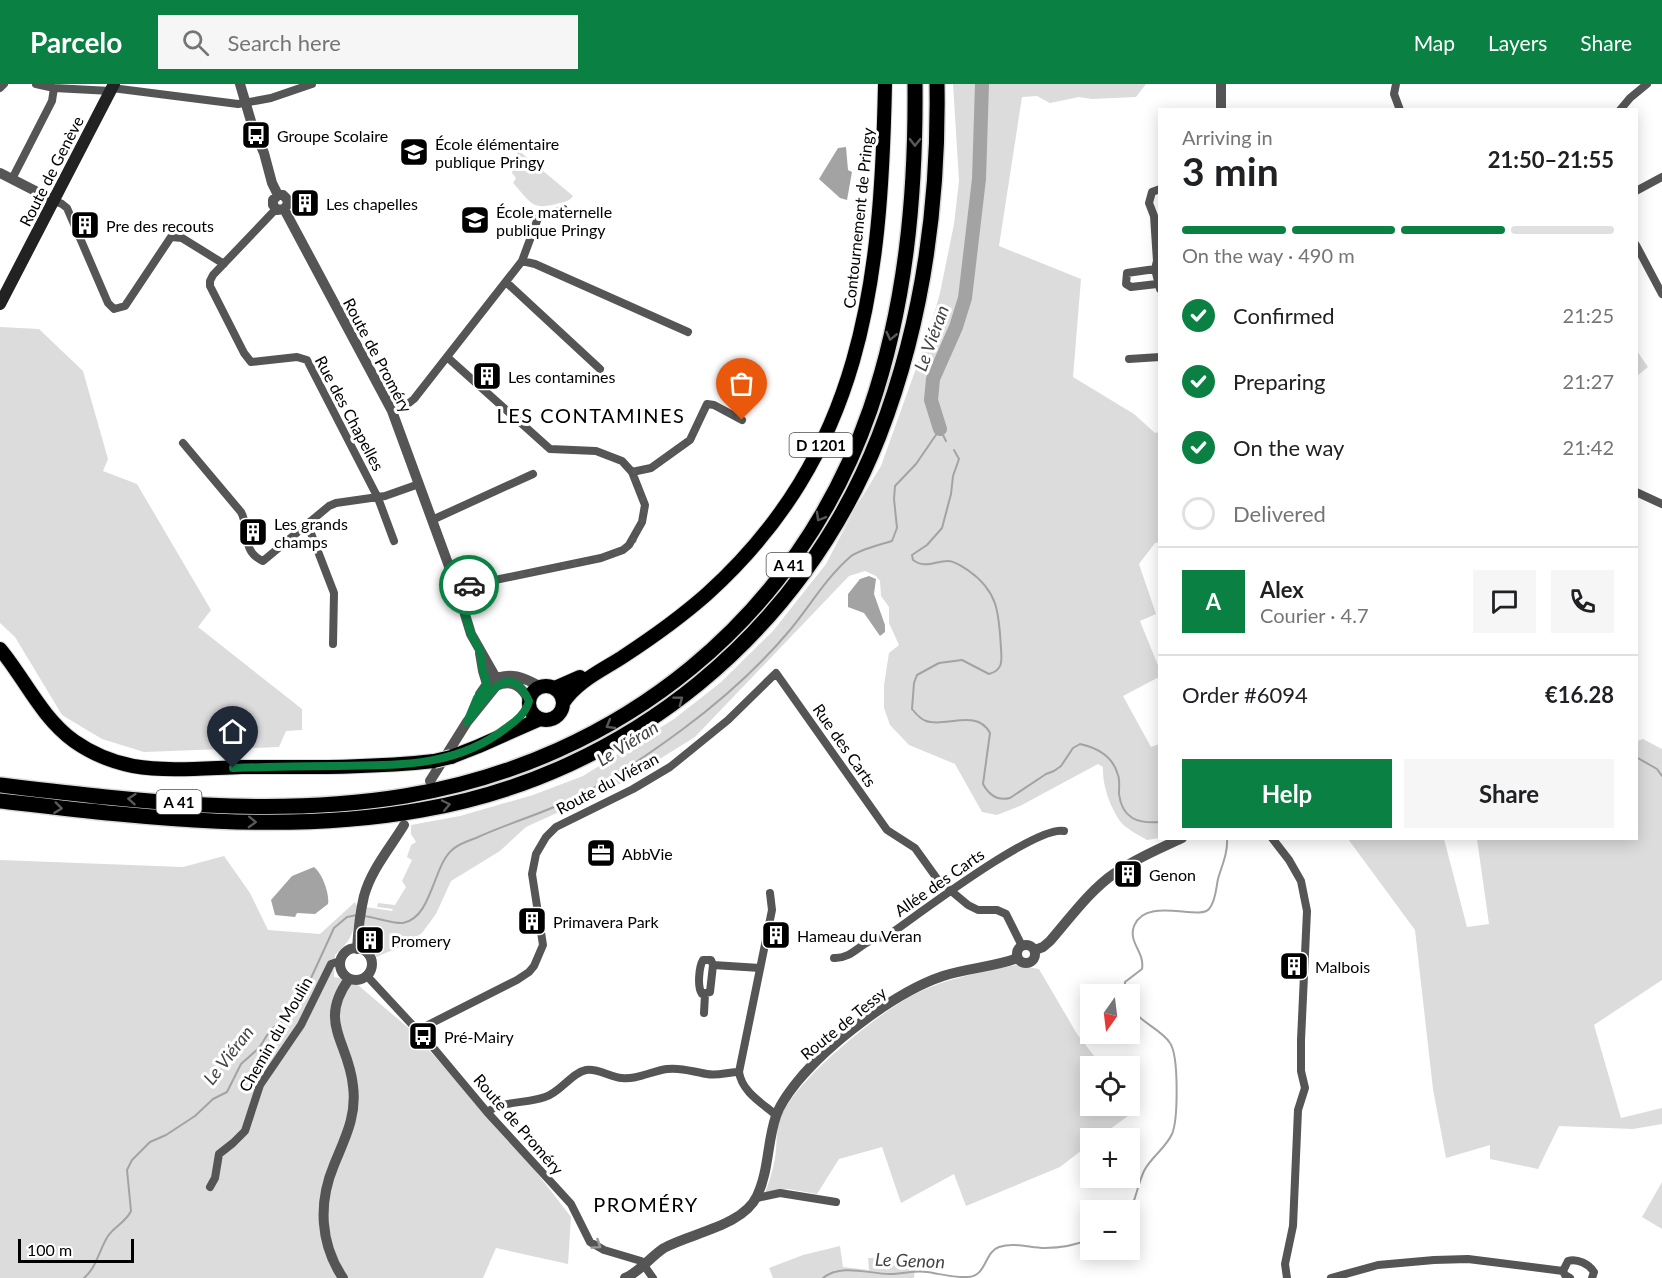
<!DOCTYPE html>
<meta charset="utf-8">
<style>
body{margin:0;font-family:Lato,sans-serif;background:#f6f6f6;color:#202124;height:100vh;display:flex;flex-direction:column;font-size:22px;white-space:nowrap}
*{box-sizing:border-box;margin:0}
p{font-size:20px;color:#757577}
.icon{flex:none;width:33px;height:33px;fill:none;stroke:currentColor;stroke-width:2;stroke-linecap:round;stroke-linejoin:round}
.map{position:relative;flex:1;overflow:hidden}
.sheet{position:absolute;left:1158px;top:24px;width:480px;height:732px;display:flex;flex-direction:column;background:#fff;border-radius:0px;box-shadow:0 3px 15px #0003}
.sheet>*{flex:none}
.needle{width:39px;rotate:194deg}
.controls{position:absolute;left:1080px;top:900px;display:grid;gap:12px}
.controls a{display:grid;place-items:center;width:60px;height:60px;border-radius:0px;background:#fff;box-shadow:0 3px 15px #0003;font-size:30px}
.scale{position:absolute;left:18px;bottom:15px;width:116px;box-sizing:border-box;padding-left:6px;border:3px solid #000;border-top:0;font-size:16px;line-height:21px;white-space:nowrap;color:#000;-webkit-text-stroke:4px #fff;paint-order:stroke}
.pin{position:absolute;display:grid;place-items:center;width:51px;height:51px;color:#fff;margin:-62px -26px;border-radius:50% 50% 50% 0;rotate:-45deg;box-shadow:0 0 6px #0007}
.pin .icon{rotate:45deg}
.courier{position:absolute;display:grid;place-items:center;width:60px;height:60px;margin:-30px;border:4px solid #0b8043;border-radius:50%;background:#fff;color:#222;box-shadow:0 2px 8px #0007}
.head em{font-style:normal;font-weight:700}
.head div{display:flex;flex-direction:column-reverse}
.head{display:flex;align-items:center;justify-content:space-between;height:102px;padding:0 24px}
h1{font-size:39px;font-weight:700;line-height:45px}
.bar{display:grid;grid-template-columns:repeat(4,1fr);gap:9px 6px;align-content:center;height:72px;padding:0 24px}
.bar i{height:8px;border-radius:4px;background:#e0e0e0}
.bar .selected{background:#0b8043}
.bar p{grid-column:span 4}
.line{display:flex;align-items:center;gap:15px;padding:0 24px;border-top:2px solid #e0e0e0}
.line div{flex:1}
.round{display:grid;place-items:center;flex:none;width:63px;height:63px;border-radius:0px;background:#f6f6f6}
ol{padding:0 24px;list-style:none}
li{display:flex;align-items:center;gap:18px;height:66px}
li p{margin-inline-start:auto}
li .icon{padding:6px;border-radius:50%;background:#0b8043;color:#fff;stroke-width:4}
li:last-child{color:#757577}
li i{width:33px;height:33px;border:3px solid #e0e0e0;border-radius:50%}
.primary-button{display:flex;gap:12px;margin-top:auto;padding:12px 24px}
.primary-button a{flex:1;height:69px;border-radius:0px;background:#0b8043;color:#fff;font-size:24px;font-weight:700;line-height:69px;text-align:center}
.primary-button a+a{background:#f6f6f6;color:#202124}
header{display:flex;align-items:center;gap:36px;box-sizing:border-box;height:84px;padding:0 30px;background:#0b8043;color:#fff}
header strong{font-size:28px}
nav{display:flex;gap:33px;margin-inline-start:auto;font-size:21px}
.search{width:420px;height:54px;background:#f6f6f6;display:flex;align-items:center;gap:15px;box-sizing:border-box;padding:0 21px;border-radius:0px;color:#757577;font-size:22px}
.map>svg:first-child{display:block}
</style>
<header>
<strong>Parcelo</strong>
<div class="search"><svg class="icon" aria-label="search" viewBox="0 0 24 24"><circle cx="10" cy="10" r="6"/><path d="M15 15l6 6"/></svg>Search here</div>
<nav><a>Map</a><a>Layers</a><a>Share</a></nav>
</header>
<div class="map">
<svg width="1662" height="1194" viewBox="0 0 1662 1194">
<rect width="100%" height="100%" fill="#fff"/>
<path fill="#dcdcdc" d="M953,0H1146L1136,13L1092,15L1079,13L1050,19L1037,12L1022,13L999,162L1081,195L1073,293L1134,330L1155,349L1159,348V458L1155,459L1139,480L1156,530L1140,537L1159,584V593L1123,612L1151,663L1159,660V754L1147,756C1139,751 1126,745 1120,737C1110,723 1102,701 1103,683L1098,680L1020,722L997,731L982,728L955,680L909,661L890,641L884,624V601L889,569L899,561L889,539V523L881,512L880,497L876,492L865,487L849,492L695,653L618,701L526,743L500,767L451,797L436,830L422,849L400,863L376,873L372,852L364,842L366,823L392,827L393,825L377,823L378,819L395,821L406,803L402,797L412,776L407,773L411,761L416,758L411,750V741L460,732L533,711L583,692L674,635L720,599L773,547L826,480L854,426L881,382L929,248L940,209L954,140L959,97Z
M518,66L573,112C569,118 563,118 556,120C531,127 529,116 513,99L516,94L512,89Z
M0,243L39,245L83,287L108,375L103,387L137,400L211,526L198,543L302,625V646L286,647L279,663L144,668L102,655L62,631L15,553L0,539Z
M1637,267L1648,283L1637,292Z
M1643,655L1662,665V896L1594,941L1621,1034L1662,1024V1040L1633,1045L1559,1042L1538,1085L1490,1075V1061L1446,1074L1433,1005L1415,846L1348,755H1444L1467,843L1489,840L1477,755L1636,754L1637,657Z
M224,772L250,809L268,846L320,850L355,818L357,822C353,847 355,853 335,871L334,893L345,895L358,901L412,947L527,1076L571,1133L568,1180L496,1164L483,1194H0V776L183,783Z
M1016,881L1039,885L1077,950L1102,982H1090V1022H1130V1018L1136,1026L1098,1054H1090V1060L1060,1083L966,1122L954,1090L901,1119L882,1063L839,1075L817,1110L788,1105L765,1109C769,1098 773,1086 775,1074C777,1062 776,1049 779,1037C791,999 878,929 915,910C946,894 982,888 1016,881Z
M1662,1098V1145L1642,1133Z
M840,1162L843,1183L869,1186L868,1174L916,1173L914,1194H773L769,1184L803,1171Z"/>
<path fill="#a3a3a3" d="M846,63L848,86L852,88L847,116L840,114L819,95L838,64Z
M869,492L876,495L874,510L885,541V548L880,552L864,529L848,523V510L860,495Z
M314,783C322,789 330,810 328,820L315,830L297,829L295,833L275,831L271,816L292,792Z"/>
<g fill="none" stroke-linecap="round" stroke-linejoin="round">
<path stroke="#a3a3a3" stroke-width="2" d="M940,345L946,357
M954,366L959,375L953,392L951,410L942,444L927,461L912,471L913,476C925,485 935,477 948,477C955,477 963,483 969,487C999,508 999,531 1001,565C1002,577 1003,586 989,590L962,576L939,579L917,591L914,599L912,625C916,630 920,635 926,637C945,644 977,624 990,649L983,700C989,711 998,717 1010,714L1046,690L1054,687L1061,682L1073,664L1080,660C1098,664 1113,672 1118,691C1120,696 1119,704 1119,710C1122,734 1137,740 1160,738
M1636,673L1657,685L1662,692
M363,832C375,833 393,840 403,839C432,834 433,782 452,766C458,760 468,757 476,754C506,740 538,731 568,717C609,698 648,671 683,645C722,616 759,583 790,546C810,522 826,494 850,473C860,465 880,461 892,457L897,444L894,415L895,402L916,380L940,345
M1125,910V898L1142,885C1145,868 1128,859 1134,842C1146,812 1199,837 1209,825C1216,817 1216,804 1218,795C1222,781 1228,769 1227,754
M1130,922C1140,939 1161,945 1170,959C1179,972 1178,1036 1172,1050C1165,1065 1151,1073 1144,1087C1138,1100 1136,1114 1130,1127
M84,1194C97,1183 99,1166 108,1152C115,1142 126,1138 131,1127L127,1086L132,1076L150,1058L166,1051L195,1032L213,1015L227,1008L241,980L259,964L271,945L295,929L334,844L347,833L357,831
M823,1194C841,1179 869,1190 890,1190C903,1190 914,1186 927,1188C941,1190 954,1194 968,1193C987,1192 984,1168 999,1163C1015,1158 1030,1164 1045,1164C1061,1164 1076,1161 1090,1155"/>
<path stroke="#a3a3a3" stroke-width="14" d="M940,345L931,316L933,295L956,243L965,214L979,95L982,0"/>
<g stroke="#dbdbdb" stroke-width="16">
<path id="trunk" d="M0,565C25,595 41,633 74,657C91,669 112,678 133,682C168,688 206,684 242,683C306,683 371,684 434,677
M529 619a17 17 0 1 1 34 0a17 17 0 1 1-34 0Z
M555,604L580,593
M563,619C577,597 603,586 624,572C653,553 681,533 707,510C863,369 881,199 885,0
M451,673L479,662L540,635"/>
</g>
<g stroke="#dbdbdb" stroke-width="18">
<path id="motorway" d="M0,701C134,717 271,734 405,712C621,676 798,534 870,326C906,221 916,111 915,0
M0,717C139,733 281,751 421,726C628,691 802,548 879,352C922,241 939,119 937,0"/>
</g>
<path stroke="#555" stroke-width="8" d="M36,0L54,4L111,7
M1396,0L1394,10L1400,26
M0,4L4,0
M112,4L238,20L271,14L312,0
M1620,26L1630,14L1647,0
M12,95L52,17L54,4
M1160,105L1152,108L1149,119L1154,132L1157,177L1155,185L1160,205
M1636,107L1662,93
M55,117L62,120L67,124L108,219L114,225L125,222L171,153L182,154L224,180
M276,125L213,191L210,197V202L244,269L251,278L297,273L307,276L378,414L394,457
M1636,161L1662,210
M522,177L538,134L564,125
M1155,185L1127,189L1126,200L1131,203L1157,200
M506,198L600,285
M447,273L550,365L596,367L622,377L632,388L645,421L642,438L629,461L623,466L601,474L457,504
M1129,275L1160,273
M392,327L404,323L414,315L522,177L535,180L688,248
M183,359L241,428C251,446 240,467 263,477L329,422L336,419L385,412L419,400
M632,388L651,384L690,356L707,320L714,321L742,336
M1636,408L1662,420
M432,436L533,390
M307,439L334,509L333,560
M1272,754L1289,776L1301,797L1307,827L1301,956V987L1305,1004L1298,1026L1293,1142L1285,1180L1287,1194
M770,809L772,826L739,988C742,1008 762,1019 776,1031
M834,874C855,875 862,853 886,853C915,833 1035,741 1064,747
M713,881L710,908L702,910C697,903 699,883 703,876H711L713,881L760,884
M367,892L431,961L487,1028L571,1120L590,1158L604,1166L641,1177L653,1194
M704,929L705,910
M418,946L517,896L529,888L534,882L543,861L532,790L536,770L546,753L556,743L633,705L670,683L728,636L776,589L887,746L915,764L938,796L968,821L978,826H997L1006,830L1022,862
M487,1028C505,1016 525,1020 545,1013C561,1008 571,989 586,986C598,984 610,993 622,994C636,996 652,987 667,985C682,983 693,988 707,990C717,992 729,988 739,988
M210,1103L215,1094L219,1070L233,1059L245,1047L260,1001L301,941L331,880L340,877
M757,1114L780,1109L836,1118
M1563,1187L1568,1177C1577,1174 1589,1180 1594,1188L1592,1194
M1331,1194L1378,1181L1434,1176L1468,1175L1563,1187L1565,1191L1570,1194"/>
<path stroke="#555" stroke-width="10" d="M240,0L253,44L264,69L272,99L278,111H283L287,115L288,120L284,125L277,126L273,121V116L278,111
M1221,26V0
M0,89L55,117
M284,125L392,327L457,504L471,550L496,594V602L467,638L430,697
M491,597C509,586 525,594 541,603
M496,602C512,595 522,602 529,617
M480,610L487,600L483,587L480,569
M1017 870a9 9 0 1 1 18 0a9 9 0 1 1-18 0Z
M340 880a16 16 0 1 1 32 0a16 16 0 1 1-32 0Z
M357,865C358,848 360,829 364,812C371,786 390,764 404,741
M1035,866L1043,863L1050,857C1070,834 1090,806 1115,789C1136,774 1159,765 1182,754
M343,1194C320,1160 318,1119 334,1081C345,1054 357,1032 353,1002C349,958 317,939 349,895
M625,1194C640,1188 650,1173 664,1164C691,1149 743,1142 757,1112C769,1087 767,1058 776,1032C780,1020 789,1008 797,998C829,959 895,908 943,892C968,884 994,883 1018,874"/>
<path stroke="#222" stroke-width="12" d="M0,220L114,0"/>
<use href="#trunk" stroke="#000" stroke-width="14"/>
<use href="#motorway" stroke="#000" stroke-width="15"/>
<g stroke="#dbdbdb" stroke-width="16" stroke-linecap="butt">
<path id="trunk-bridge" d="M434,677L451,673"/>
</g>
<use href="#trunk-bridge" stroke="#000" stroke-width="14"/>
</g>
<defs><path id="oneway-chevron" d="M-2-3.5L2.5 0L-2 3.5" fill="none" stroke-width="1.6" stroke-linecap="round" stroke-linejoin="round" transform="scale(1.5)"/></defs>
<g stroke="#595959">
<use href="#oneway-chevron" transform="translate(915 58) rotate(91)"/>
<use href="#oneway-chevron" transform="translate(891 252) rotate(103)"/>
<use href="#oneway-chevron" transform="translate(820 433) rotate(120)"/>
<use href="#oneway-chevron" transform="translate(679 616) rotate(-37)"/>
<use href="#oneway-chevron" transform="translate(610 641) rotate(150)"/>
<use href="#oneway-chevron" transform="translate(132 715) rotate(-175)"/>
<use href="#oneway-chevron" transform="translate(446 721) rotate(-12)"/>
<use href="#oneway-chevron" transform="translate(58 724) rotate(7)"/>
<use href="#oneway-chevron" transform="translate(252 738) rotate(2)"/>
</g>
<use stroke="#999" href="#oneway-chevron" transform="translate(597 1161) rotate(34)"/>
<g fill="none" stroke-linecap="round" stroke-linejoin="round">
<path stroke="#595959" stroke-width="6" stroke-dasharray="0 10.8" d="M469,501L601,474L623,466L633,457L645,430V421L632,388L651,384L690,357L707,320L714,321L742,336"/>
<path stroke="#0b8043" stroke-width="8" d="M233,684C267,683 301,682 335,682C396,681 455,684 506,644C516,637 526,629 529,617C507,571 483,620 467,638L477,614L487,600L483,587L480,567L471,550L457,504L469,501"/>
</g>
<defs>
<g id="bus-square" transform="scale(1.5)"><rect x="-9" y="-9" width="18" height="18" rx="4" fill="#000" stroke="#fff"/><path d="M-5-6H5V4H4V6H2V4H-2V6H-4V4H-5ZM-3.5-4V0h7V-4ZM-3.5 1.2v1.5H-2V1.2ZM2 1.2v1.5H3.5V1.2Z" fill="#fff"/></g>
<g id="school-square" transform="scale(1.5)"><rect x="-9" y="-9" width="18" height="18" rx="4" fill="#000" stroke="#fff"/><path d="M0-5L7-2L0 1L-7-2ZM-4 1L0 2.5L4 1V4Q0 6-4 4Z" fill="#fff"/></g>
<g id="building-square" transform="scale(1.5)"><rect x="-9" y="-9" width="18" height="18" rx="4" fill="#000" stroke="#fff"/><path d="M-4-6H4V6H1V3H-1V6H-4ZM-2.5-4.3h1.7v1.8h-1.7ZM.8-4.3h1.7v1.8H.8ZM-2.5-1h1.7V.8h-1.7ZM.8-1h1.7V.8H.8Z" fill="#fff"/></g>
<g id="office-square" transform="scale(1.5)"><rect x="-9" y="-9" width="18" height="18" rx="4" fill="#000" stroke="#fff"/><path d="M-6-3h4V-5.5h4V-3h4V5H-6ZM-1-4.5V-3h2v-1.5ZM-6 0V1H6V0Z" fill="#fff"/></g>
</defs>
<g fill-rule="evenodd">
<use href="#bus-square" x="256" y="51"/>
<use href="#school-square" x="414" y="68"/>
<use href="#building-square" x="305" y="119"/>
<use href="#school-square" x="475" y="136"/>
<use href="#building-square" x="85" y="141"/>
<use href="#building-square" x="487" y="292"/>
<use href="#building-square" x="253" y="448"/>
<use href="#office-square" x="601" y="769"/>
<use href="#building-square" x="1128" y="790"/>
<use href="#building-square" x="532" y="837"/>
<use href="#building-square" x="776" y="851"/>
<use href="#building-square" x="370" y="856"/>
<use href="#building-square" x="1294" y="882"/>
<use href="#bus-square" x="423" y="952"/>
</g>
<g text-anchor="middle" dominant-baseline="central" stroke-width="6" stroke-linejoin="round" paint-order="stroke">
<g fill="#fff" stroke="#4c4c4c" stroke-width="1.5">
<rect x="789.5" y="349" width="63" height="24" rx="4.5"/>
<rect x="766.5" y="469" width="45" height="24" rx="4.5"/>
<rect x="156.5" y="706" width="45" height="24" rx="4.5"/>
</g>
<g font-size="15" font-weight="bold" fill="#000">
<text x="821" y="361">D 1201</text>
<text x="789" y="481">A 41</text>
<text x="179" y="718">A 41</text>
</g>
<g font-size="16" fill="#000" stroke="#fff" text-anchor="start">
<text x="277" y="51">Groupe Scolaire</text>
<text x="435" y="59">École élémentaire<tspan x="435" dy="18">publique Pringy</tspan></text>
<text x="326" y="119">Les chapelles</text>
<text x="496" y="127">École maternelle<tspan x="496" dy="18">publique Pringy</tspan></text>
<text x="106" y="141">Pre des recouts</text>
<text x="508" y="292">Les contamines</text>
<text x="274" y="439">Les grands<tspan x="274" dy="18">champs</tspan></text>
<text x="622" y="769">AbbVie</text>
<text x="1149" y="790">Genon</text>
<text x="553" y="837">Primavera Park</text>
<text x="797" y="851">Hameau du Veran</text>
<text x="391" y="856">Promery</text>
<text x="1315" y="882">Malbois</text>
<text x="444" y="952">Pré-Mairy</text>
</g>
<g font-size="16" fill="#000" stroke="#fff">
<text transform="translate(51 87) rotate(-63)">Route de Genève</text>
<text transform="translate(858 134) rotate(-84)">Contournement de Pringy</text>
<text transform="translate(378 271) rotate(62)">Route de Proméry</text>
<text transform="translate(350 329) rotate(62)">Rue des Chapelles</text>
<text transform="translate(845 661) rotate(55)">Rue des Carts</text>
<text transform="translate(607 699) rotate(-28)">Route du Viéran</text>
<text transform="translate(939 798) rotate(-35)">Allée des Carts</text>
<text transform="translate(843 939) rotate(-39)">Route de Tessy</text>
<text transform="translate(275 950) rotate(-60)">Chemin du Moulin</text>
<text transform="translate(519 1040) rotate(49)">Route de Proméry</text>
</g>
<g font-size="18" font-style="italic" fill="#444" stroke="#fff">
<text transform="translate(931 254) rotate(-70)">Le Viéran</text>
<text transform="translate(627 659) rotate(-32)">Le Viéran</text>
<text transform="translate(228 971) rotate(-52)">Le Viéran</text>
<text transform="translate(910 1176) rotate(2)">Le Genon</text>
</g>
<g font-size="20" letter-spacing="1.5" fill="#000" stroke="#fff">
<text x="591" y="331">LES CONTAMINES</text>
<text x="646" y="1120">PROMÉRY</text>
</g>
</g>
</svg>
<div class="controls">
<a><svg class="needle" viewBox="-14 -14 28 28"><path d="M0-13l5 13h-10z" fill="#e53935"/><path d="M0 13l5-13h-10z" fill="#757577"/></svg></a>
<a><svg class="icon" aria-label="locate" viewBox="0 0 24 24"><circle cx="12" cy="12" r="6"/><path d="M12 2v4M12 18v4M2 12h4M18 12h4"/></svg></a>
<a>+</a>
<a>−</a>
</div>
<div class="scale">100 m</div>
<div class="pin" style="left:742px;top:336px;background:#ea580c"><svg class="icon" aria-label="bag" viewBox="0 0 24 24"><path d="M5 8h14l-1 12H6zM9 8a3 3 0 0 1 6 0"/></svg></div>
<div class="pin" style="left:233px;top:684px;background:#1f2937"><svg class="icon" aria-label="home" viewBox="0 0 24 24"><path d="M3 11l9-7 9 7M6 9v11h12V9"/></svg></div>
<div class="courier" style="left:469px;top:501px"><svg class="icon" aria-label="car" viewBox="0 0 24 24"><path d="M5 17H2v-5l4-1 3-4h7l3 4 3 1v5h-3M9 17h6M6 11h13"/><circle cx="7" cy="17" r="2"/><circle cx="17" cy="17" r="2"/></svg></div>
<section class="sheet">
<div class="head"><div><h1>3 min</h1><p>Arriving in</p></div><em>21:50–21:55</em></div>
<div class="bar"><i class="selected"></i><i class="selected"></i><i class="selected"></i><i></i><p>On the way · 490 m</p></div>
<ol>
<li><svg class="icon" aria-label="check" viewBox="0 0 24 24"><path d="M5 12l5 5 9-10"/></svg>Confirmed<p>21:25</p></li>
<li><svg class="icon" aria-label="check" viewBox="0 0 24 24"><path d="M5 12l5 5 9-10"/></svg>Preparing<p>21:27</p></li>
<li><svg class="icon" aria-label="check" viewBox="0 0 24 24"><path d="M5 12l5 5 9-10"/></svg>On the way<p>21:42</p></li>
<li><i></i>Delivered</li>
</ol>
<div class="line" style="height:108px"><b class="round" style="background:#0b8043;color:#fff">A</b><div><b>Alex</b><p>Courier · 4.7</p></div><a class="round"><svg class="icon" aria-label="chat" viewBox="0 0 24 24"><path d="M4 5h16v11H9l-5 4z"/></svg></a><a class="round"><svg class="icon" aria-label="phone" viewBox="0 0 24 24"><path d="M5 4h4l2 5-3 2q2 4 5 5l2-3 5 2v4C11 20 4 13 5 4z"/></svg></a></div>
<div class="line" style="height:78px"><div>Order #6094</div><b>€16.28</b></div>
<div class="primary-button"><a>Help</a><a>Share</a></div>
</section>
</div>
